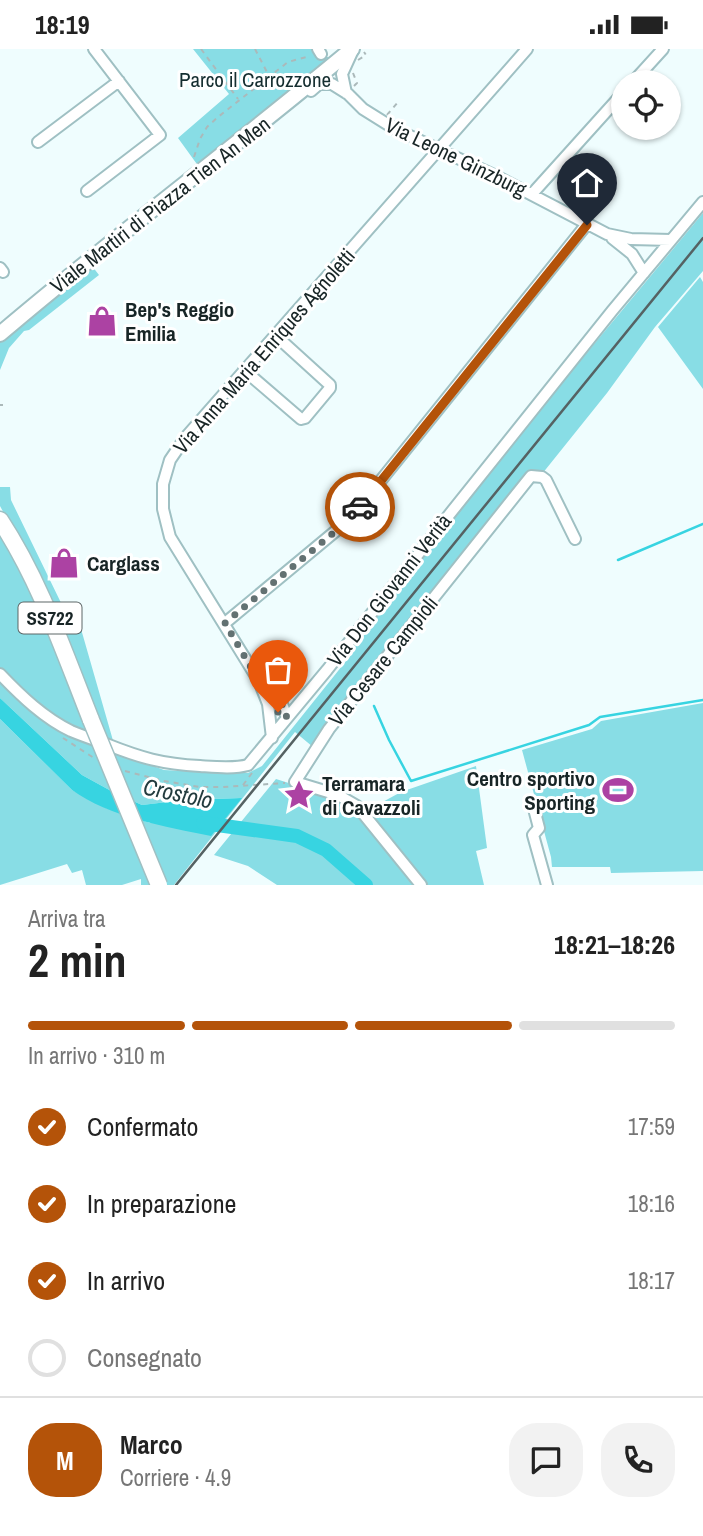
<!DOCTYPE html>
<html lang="it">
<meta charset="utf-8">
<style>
body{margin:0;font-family:"Archivo Narrow",sans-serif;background:#f2f2f2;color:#222;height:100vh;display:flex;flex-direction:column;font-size:26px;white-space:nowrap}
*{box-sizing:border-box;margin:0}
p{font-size:23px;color:#767676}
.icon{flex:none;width:38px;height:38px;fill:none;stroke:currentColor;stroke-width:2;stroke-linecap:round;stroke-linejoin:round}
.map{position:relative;height:836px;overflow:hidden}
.sheet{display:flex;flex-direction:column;background:#fff;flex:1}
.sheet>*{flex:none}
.tools{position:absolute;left:611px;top:21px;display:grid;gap:14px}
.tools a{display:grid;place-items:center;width:70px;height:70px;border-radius:50%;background:#fff;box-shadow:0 2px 5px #0004;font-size:35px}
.pin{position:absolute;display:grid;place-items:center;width:60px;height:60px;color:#fff;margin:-72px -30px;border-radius:50% 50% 50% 0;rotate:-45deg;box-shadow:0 0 7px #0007}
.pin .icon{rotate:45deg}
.courier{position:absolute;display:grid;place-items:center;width:70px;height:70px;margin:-35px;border:5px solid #b45309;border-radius:50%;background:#fff;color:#222;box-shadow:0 2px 9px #0007}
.overview em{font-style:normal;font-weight:800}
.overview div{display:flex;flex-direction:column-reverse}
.overview{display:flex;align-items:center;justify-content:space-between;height:119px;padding:0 28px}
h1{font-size:46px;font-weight:800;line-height:52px}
.bar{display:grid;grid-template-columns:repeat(4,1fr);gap:10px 7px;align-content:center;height:84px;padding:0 28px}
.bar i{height:9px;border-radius:5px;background:#e0e0e0}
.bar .on{background:#b45309}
.bar p{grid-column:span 4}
.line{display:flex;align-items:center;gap:18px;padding:0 28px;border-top:2px solid #e0e0e0}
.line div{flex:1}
.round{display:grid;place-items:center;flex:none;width:74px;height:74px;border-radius:28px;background:#f2f2f2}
ol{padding:0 28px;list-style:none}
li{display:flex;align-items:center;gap:21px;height:77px}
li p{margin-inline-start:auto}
li .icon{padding:7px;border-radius:50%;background:#b45309;color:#fff;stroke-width:4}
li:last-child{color:#767676}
li i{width:38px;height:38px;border:4px solid #e0e0e0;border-radius:50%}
.status{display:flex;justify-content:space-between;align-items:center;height:49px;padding:0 35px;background:#fff;direction:ltr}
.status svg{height:19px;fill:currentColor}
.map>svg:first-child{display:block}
</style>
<div class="status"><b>18:19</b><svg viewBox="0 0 49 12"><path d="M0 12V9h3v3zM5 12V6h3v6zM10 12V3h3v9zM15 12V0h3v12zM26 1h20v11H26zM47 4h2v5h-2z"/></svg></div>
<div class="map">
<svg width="703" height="836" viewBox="0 0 703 836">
<rect width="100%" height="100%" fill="#effdfe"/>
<path fill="#88dde5" d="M193,0H323L325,8H329L326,11V13L199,118L178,89L229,45Z
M703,164V222L655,278L607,344L542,425L538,424L313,698L295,683L174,836H141V830L122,836H86L82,821L72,824L67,815L0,836V670L72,741L106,759L150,774L241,749L184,751L142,756L113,743L82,726L0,649V630L11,642L115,703L164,721L218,724H248L262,717L350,607L356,595V590L496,413Z
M92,217L99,226L29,281L24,282L9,299L0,321V293Z
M700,228L703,233V340L658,278Z
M0,438H10L11,451L64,560L75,559L114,695L106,693L34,520L0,457Z
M0,477L18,510L92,687C52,670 31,649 0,621Z
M703,654V822L611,824L610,818H552L551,808L522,701L592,680L601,672Z
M476,717L487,799L476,802L484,836H425L366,762L401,743Z
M276,730L346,752L419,836H277L248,817L214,806Z"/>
<path fill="#37d4e1" d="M0,649L82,726L113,743L142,756L184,751L242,749L211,787C166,778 109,768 72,741L0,670Z"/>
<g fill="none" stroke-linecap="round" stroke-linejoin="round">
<path stroke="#37d4e1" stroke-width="2.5" d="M618,511L703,475
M374,657L389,691L411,732L589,676L600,668L703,651"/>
<path stroke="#37d4e1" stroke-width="14" d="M203,774L297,787L326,801L366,836"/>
<g stroke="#9fc0c3" stroke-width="14">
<path id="minor" d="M318,0L321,5
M633,33L663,0
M311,42L319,35H332L348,45L363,60L395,80L494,126L607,185L631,190L671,191
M346,44L342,25L353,1
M38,93L119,32
M87,142L160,86L94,0
M532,145L623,44
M612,189L632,205L644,224
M0,219L3,223
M244,321L301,370L305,369L330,339V336L275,286
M225,574L349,471L587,175
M0,625C21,647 44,669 71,682C83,687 95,691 106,695C141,709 162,715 200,717C215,718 234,720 248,716L327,621L445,471L612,262L703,153
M261,634L281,652L287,669
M272,689L268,655L259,632L170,488L163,460V435L170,411L185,389L527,0
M533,756L539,779L533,786L547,836
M421,836L357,757L338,746L295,733L329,680L531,427L542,428L546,431L575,490"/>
</g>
<g stroke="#9fc0c3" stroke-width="18">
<path id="major" d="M0,285C115,187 236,97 352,0"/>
</g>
<g stroke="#9fc0c3" stroke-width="19">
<path id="highway" d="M0,471C40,532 64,603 91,671"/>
</g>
<path stroke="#abb9ba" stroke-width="2" stroke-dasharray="5 5" stroke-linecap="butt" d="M201,0L238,50
M255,0L269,27
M358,11L366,6L364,3
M353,24L357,34L353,38
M387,66L398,53
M194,108L200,90L207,78L218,68L288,13L310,7
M0,356H3
M63,689L94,709
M125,722L164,732L200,738H223L285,734
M243,736L252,724"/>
<use href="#minor" stroke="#fff" stroke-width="10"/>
<use href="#major" stroke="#fff" stroke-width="14"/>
<use href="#highway" stroke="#fff" stroke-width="16"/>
<path stroke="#556263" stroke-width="2.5" d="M176,836L703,189"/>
<g stroke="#9fc0c3" stroke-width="19" stroke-linecap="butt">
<path id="highway-bridge" d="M91,671L159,836"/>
</g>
<use href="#highway-bridge" stroke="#fff" stroke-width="16"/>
</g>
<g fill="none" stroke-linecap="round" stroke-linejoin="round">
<path stroke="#637172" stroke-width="7" stroke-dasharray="0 12.6" d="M278,663L287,669L281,652L259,632L225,574L349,471L360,458"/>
<path stroke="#b45309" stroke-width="9" d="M360,458L587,176"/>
</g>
<defs>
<g id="shop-bare" transform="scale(2.415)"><path d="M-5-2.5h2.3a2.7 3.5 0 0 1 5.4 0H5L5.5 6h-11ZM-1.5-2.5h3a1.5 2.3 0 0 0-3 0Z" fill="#ac42a3" stroke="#fff" stroke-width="2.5" paint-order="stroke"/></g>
<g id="stadium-bare" transform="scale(2.415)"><path d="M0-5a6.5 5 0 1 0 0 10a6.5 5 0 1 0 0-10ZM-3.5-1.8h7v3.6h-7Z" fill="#ac42a3" stroke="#fff" stroke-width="2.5" paint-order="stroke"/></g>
<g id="sight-bare" transform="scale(2.415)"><path d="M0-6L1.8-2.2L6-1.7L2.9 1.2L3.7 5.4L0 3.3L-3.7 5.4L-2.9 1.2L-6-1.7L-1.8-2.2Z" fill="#ac42a3" stroke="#fff" stroke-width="2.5" paint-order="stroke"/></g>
</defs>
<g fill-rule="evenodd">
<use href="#shop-bare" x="102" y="272"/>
<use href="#shop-bare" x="64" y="514"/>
<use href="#stadium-bare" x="618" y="741"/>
<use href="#sight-bare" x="299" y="746"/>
</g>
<g text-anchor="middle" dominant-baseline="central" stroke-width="6" stroke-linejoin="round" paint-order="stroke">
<rect fill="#fff" stroke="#5d6667" stroke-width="2" x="18.5" y="553.5" width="63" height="31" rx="5"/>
<g font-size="19" font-weight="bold" fill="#182526">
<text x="50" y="569">SS722</text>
</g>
<g font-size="21" fill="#152e30" stroke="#fff">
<text x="255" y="30">Parco il Carrozzone</text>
</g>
<g font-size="21" fill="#182526" stroke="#fff">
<text transform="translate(456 108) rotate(26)">Via Leone Ginzburg</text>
<text transform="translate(160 156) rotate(-38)">Viale Martiri di Piazza Tien An Men</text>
<text transform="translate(264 302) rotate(-49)">Via Anna Maria Enriques Agnoletti</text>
<text transform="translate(389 541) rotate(-52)">Via Don Giovanni Verità</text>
<text transform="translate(383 612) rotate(-51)">Via Cesare Campioli</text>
</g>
<g font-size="21" font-weight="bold" fill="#182526" stroke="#fff" text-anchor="start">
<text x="125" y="260">Bep's Reggio<tspan x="125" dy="24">Emilia</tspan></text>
<text x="87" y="514">Carglass</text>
<text x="595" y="729" text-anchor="end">Centro sportivo<tspan x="595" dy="24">Sporting</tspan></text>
<text x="322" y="734">Terramara<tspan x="322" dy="24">di Cavazzoli</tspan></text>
</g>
<g font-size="23" font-style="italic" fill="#233c3f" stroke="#fff">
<text transform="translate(178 744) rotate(12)">Crostolo</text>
</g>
</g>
</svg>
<div class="tools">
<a><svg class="icon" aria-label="locate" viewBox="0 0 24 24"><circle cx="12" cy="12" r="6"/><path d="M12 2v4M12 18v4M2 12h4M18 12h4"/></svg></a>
</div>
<div class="pin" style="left:278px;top:663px;background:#ea580c"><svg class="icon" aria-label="bag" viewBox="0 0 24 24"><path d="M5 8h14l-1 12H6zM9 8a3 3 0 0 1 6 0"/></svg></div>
<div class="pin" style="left:587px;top:176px;background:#1f2937"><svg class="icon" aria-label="home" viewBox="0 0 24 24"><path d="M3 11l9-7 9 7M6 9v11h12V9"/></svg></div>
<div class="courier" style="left:360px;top:458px"><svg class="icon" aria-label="car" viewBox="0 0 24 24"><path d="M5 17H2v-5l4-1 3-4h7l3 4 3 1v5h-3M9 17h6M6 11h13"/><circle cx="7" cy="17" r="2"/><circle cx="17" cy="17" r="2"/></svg></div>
</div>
<section class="sheet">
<div class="overview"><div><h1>2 min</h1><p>Arriva tra</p></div><em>18:21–18:26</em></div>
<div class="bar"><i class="on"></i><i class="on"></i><i class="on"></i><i></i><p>In arrivo · 310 m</p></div>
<ol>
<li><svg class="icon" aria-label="check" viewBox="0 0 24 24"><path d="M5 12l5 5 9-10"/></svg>Confermato<p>17:59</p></li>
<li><svg class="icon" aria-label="check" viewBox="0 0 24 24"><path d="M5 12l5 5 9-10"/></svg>In preparazione<p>18:16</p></li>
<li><svg class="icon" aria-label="check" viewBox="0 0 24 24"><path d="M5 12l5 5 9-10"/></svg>In arrivo<p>18:17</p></li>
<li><i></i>Consegnato</li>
</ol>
<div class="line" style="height:126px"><b class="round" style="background:#b45309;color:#fff">M</b><div><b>Marco</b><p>Corriere · 4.9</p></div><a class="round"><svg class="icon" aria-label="chat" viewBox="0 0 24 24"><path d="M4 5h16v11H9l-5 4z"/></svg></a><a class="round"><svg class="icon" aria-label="phone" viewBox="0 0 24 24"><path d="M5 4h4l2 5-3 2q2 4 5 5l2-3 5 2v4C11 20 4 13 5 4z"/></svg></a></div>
</section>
